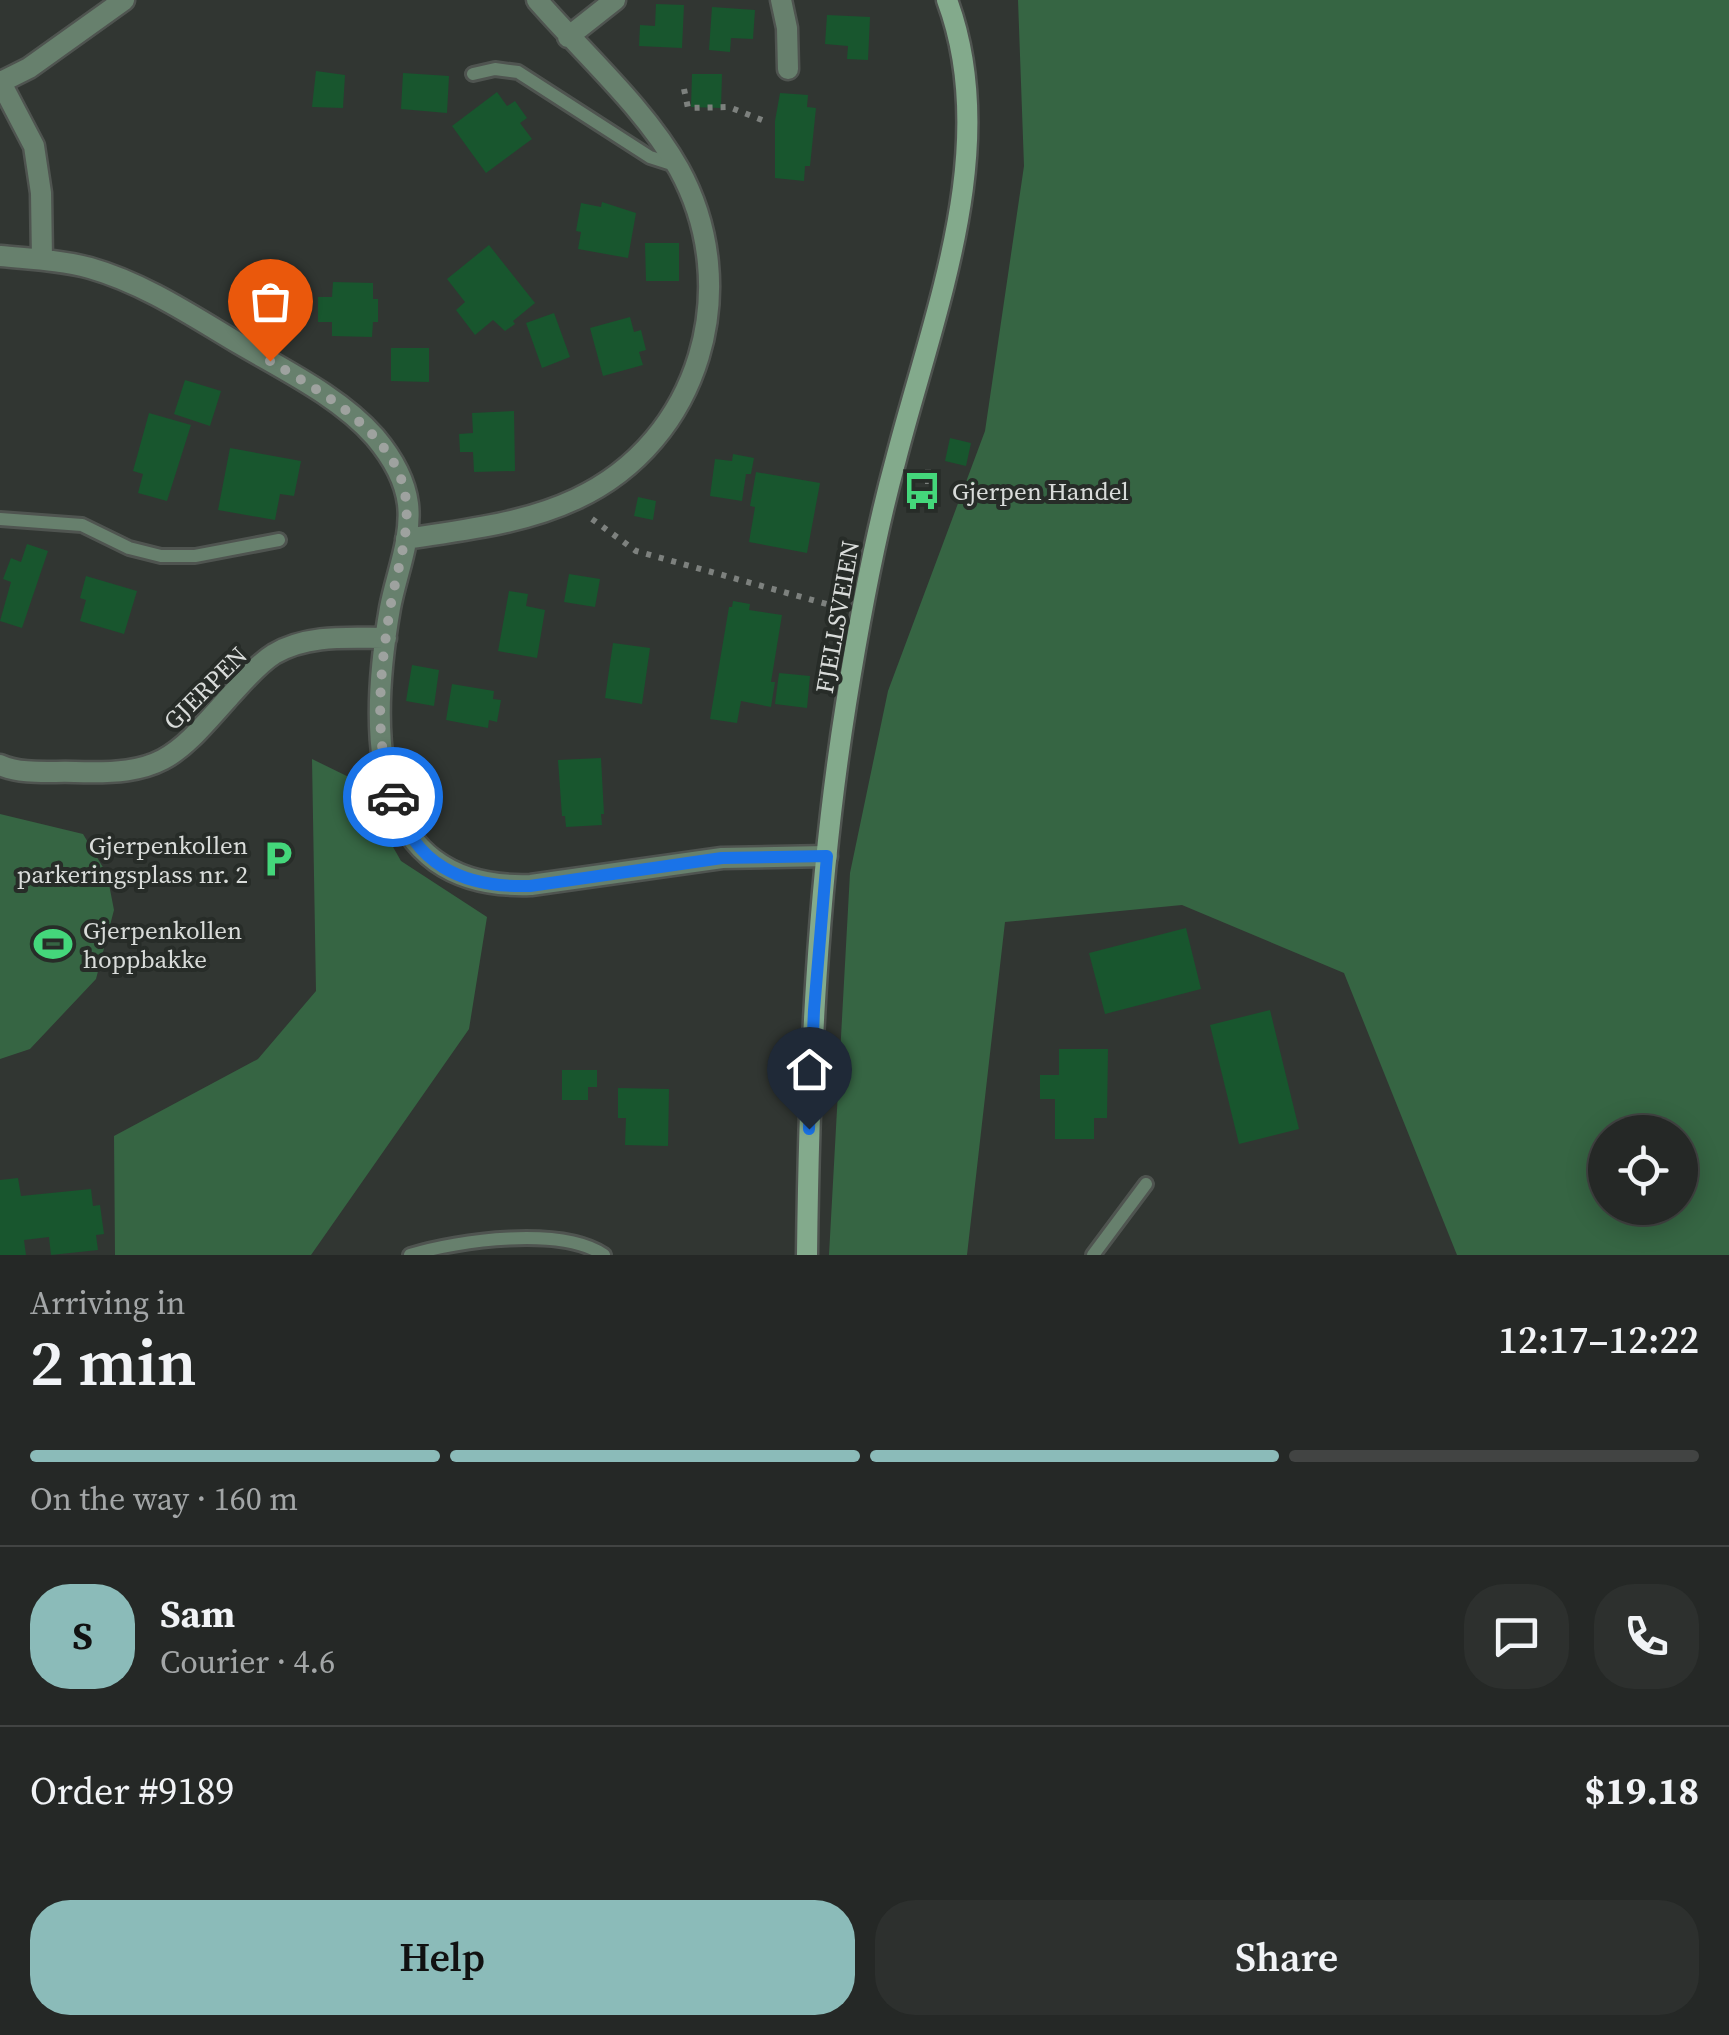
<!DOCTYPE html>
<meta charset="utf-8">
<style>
body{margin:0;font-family:"Source Serif 4",serif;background:#2d302e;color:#f1f3f6;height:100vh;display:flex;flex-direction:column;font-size:38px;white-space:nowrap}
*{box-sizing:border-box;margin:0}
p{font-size:32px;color:#a3a6a7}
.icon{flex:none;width:55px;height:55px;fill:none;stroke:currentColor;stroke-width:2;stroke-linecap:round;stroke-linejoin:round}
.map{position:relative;height:1255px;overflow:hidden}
.drawer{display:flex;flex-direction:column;background:#252826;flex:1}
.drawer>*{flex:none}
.controls{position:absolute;left:1588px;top:1115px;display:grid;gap:20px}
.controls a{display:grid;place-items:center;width:110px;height:110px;border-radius:50%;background:#252826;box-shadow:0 5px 25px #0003,0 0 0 2px #424443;font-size:50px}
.pin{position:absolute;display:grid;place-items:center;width:85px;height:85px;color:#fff;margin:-102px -42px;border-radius:50% 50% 50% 0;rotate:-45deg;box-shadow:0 0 10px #0007}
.pin .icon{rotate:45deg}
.courier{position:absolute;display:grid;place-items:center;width:100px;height:100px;margin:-50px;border:8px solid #1a73e8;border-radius:50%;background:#fff;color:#222;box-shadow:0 2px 12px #0007}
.headline em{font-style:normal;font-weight:600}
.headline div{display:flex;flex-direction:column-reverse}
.headline{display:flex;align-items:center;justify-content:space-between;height:170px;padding:0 30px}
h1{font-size:65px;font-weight:600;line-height:75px}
.bar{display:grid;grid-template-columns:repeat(4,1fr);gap:15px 10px;align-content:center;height:120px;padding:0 30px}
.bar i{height:12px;border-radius:8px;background:#424443}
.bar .current{background:#8bbbb9}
.bar p{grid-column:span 4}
.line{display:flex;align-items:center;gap:25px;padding:0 30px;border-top:2px solid #424443}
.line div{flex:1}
.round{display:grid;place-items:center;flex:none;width:105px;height:105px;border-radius:40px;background:#2d302e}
.button{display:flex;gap:20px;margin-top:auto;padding:20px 30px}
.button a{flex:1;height:115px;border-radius:40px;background:#8bbbb9;color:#111;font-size:40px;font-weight:600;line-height:115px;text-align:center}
.button a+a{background:#2d302e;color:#f1f3f6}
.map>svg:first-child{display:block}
</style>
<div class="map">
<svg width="1729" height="1255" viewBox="0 0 1729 1255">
<rect width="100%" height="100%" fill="#313632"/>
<path fill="#366543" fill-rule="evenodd" d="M1018,0H1729V1255H1457L1344,973L1182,905L1005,922L967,1255H829L850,873L888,691L985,431L1024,166ZM1680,1132V1208H1605V1132Z
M312,759L355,780L401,861L487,917L469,1029L311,1255H115L114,1136L258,1059L316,991Z
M0,814L83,834L107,874L114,910L96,979L30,1049L0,1059Z"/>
<path fill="#18562e" d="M656,4L684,5L682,48L639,46L640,25L655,26Z
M712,7L755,10L753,39L731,38L730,52L709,50Z
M827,15L870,17L868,60L847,59L848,46L825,44Z
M316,71L345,75L343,108L312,107Z
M403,73L449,76L447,113L401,109Z
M692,74H722L721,108L691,107Z
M497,92L507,106L515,101L527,118L520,123L532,139L486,173L452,126Z
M780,93L808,95L807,107L816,108L810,166H805L804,181L775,178V121Z
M602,202L636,213L628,258L578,249L581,232L576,231L581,203L601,207Z
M645,243H679V281H646Z
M489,245L535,303L513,321L515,324L505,331L493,320L475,335L456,310L465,302L447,279Z
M333,282L373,283V299H378V322H373L372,337L332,336V322H318V297H332Z
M554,313L570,357L542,368L526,323Z
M630,317L634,332L641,330L646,350L639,352L643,365L603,376L590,328Z
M391,348H429V382L391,381Z
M185,380L221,391L210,426L174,414Z
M514,411L515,471L474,472L473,452H460L459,434L473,433L472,413Z
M149,413L191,425L167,501L138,493L143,474L133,471Z
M950,438L971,443L966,466L945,461Z
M230,448L301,461L294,496L280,494L275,520L218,510Z
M733,454L754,458L751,474H746L742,501L710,496L715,459L732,461Z
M756,472L820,483L807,553L749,542L755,507L750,506Z
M638,497L656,501L653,520L634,516Z
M27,544L48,551L22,628L0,621L11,582L3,579L11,558L21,562Z
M569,574L600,579L595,607L564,602Z
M86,576L137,591L124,634L80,621L86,600L80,598Z
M509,591L528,594L526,606L545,610L537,658L498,651Z
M733,601L750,604L749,610L782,615L771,682H775L771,707L741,701L737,723L710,719L729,607H732Z
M613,643L650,648L642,704L605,698Z
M412,665L439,670L434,706L406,701Z
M779,673L810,676L807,708L775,704Z
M452,684L494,691L493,699L501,700L497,722L489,720L488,728L446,720Z
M601,758L604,814H601L602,825L566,827L565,816H562L558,760Z
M1186,928L1201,989L1105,1014L1089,953Z
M1270,1010L1299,1129L1239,1144L1210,1025Z
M1059,1049H1108L1107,1118H1094V1139H1055V1099H1040V1075H1059Z
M562,1070H597V1087H588V1100H562Z
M618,1088L669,1089L668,1146L625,1145L626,1118H618Z
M18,1178L21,1196L91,1189L93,1206L100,1205L104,1234L96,1235L98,1250L51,1255L49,1237L24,1240L26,1255H0V1180Z"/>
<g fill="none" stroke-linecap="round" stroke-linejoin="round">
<g stroke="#4f5450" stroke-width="18">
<path id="service" d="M473,74L495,69L518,72L650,157L678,166
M0,519L82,525L129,548L161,556H195L279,540
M410,1255C459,1240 561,1226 604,1255
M1093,1255L1146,1184"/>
</g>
<g stroke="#4f5450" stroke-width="25">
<path id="minor" d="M781,0L787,28L788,69
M568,37L615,0
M0,81L34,146L41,193L42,259
M1,82L29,68L124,0
M0,256C30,259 61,260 90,268C143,283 191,315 238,343C284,370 340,397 375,437C391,456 405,480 408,504C412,539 396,575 390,608C369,729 365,891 531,885L722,858L827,856
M406,539C463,530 523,524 576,499C701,441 744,287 679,169C645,108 583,53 537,0
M0,765C22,775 52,771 75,772C163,775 175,758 230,696C243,682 258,664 274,654C308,634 349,638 386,638"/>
</g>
<g stroke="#4f5450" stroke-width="25">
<path id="secondary" d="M807,1255C809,1071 817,886 846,704C859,622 874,539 896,459C933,315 1002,147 947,0"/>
</g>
<path stroke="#7d817e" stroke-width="6" stroke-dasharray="5 8" stroke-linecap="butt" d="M684,89L688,108L729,107L767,122
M928,484V469
M592,519L636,551L841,608"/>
<use href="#service" stroke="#67806d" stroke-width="12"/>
<use href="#minor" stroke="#67806d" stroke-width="20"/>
<use href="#secondary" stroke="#83aa8c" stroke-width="20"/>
</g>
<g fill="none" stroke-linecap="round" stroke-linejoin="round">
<path stroke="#9ea29f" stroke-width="10" stroke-dasharray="0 18" d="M270,361C312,386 361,414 389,455C423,505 399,555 390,609C380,671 373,737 393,797"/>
<path stroke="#1a73e8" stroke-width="12" d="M393,797C414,865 462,888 530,886L722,858L827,856L814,1010L809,1129"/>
</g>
<defs>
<g id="bus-bare" transform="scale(3)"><path d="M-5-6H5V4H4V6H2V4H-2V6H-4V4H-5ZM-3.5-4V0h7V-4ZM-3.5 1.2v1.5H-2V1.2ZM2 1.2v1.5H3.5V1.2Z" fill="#44d77b" stroke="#272c28" stroke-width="2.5" paint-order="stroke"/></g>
<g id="parking-bare" transform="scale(3)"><path d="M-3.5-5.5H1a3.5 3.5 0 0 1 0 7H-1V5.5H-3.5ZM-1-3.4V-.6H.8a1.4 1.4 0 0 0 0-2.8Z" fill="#44d77b" stroke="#272c28" stroke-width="2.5" paint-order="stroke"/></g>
<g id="stadium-bare" transform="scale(3)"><path d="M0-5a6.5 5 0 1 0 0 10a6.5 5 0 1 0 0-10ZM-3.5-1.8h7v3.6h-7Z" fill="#44d77b" stroke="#272c28" stroke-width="2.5" paint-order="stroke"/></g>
</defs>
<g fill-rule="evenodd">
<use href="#bus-bare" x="922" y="491"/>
<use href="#parking-bare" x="278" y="859"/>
<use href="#stadium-bare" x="53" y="944"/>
</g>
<g text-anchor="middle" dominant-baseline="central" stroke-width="8" stroke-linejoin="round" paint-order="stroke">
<g font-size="25" fill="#d9dcda" stroke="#272c28" text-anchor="start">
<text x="952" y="491">Gjerpen Handel</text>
<text x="248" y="845" text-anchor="end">Gjerpenkollen<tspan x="248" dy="29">parkeringsplass nr. 2</tspan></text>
<text x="83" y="930">Gjerpenkollen<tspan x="83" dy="29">hoppbakke</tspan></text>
</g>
<g font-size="25" fill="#d9dcda" stroke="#272c28">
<text transform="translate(837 617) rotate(-80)">FJELLSVEIEN</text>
<text transform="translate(205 688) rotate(-45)">GJERPEN</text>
</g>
</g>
</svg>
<div class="controls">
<a><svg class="icon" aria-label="locate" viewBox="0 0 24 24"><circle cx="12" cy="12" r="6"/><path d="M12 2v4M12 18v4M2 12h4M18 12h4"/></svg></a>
</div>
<div class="pin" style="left:270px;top:361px;background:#ea580c"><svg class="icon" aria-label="bag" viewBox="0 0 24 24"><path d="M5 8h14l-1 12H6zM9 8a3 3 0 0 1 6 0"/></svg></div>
<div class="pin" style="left:809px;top:1129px;background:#1f2937"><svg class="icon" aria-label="home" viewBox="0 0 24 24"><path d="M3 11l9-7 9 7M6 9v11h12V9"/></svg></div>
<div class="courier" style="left:393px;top:797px"><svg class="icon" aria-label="car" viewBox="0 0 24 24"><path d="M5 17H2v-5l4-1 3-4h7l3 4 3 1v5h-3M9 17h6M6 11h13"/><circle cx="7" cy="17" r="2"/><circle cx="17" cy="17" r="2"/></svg></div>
</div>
<section class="drawer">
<div class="headline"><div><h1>2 min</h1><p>Arriving in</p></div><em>12:17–12:22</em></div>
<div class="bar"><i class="current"></i><i class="current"></i><i class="current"></i><i></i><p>On the way · 160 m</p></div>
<div class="line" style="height:180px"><b class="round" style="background:#8bbbb9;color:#111">S</b><div><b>Sam</b><p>Courier · 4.6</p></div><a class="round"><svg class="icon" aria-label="chat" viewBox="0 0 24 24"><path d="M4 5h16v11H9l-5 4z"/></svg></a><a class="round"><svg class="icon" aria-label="phone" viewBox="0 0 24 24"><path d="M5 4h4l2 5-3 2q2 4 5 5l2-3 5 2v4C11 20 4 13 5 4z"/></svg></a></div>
<div class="line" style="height:130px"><div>Order #9189</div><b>$19.18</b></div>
<div class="button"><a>Help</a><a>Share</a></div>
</section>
